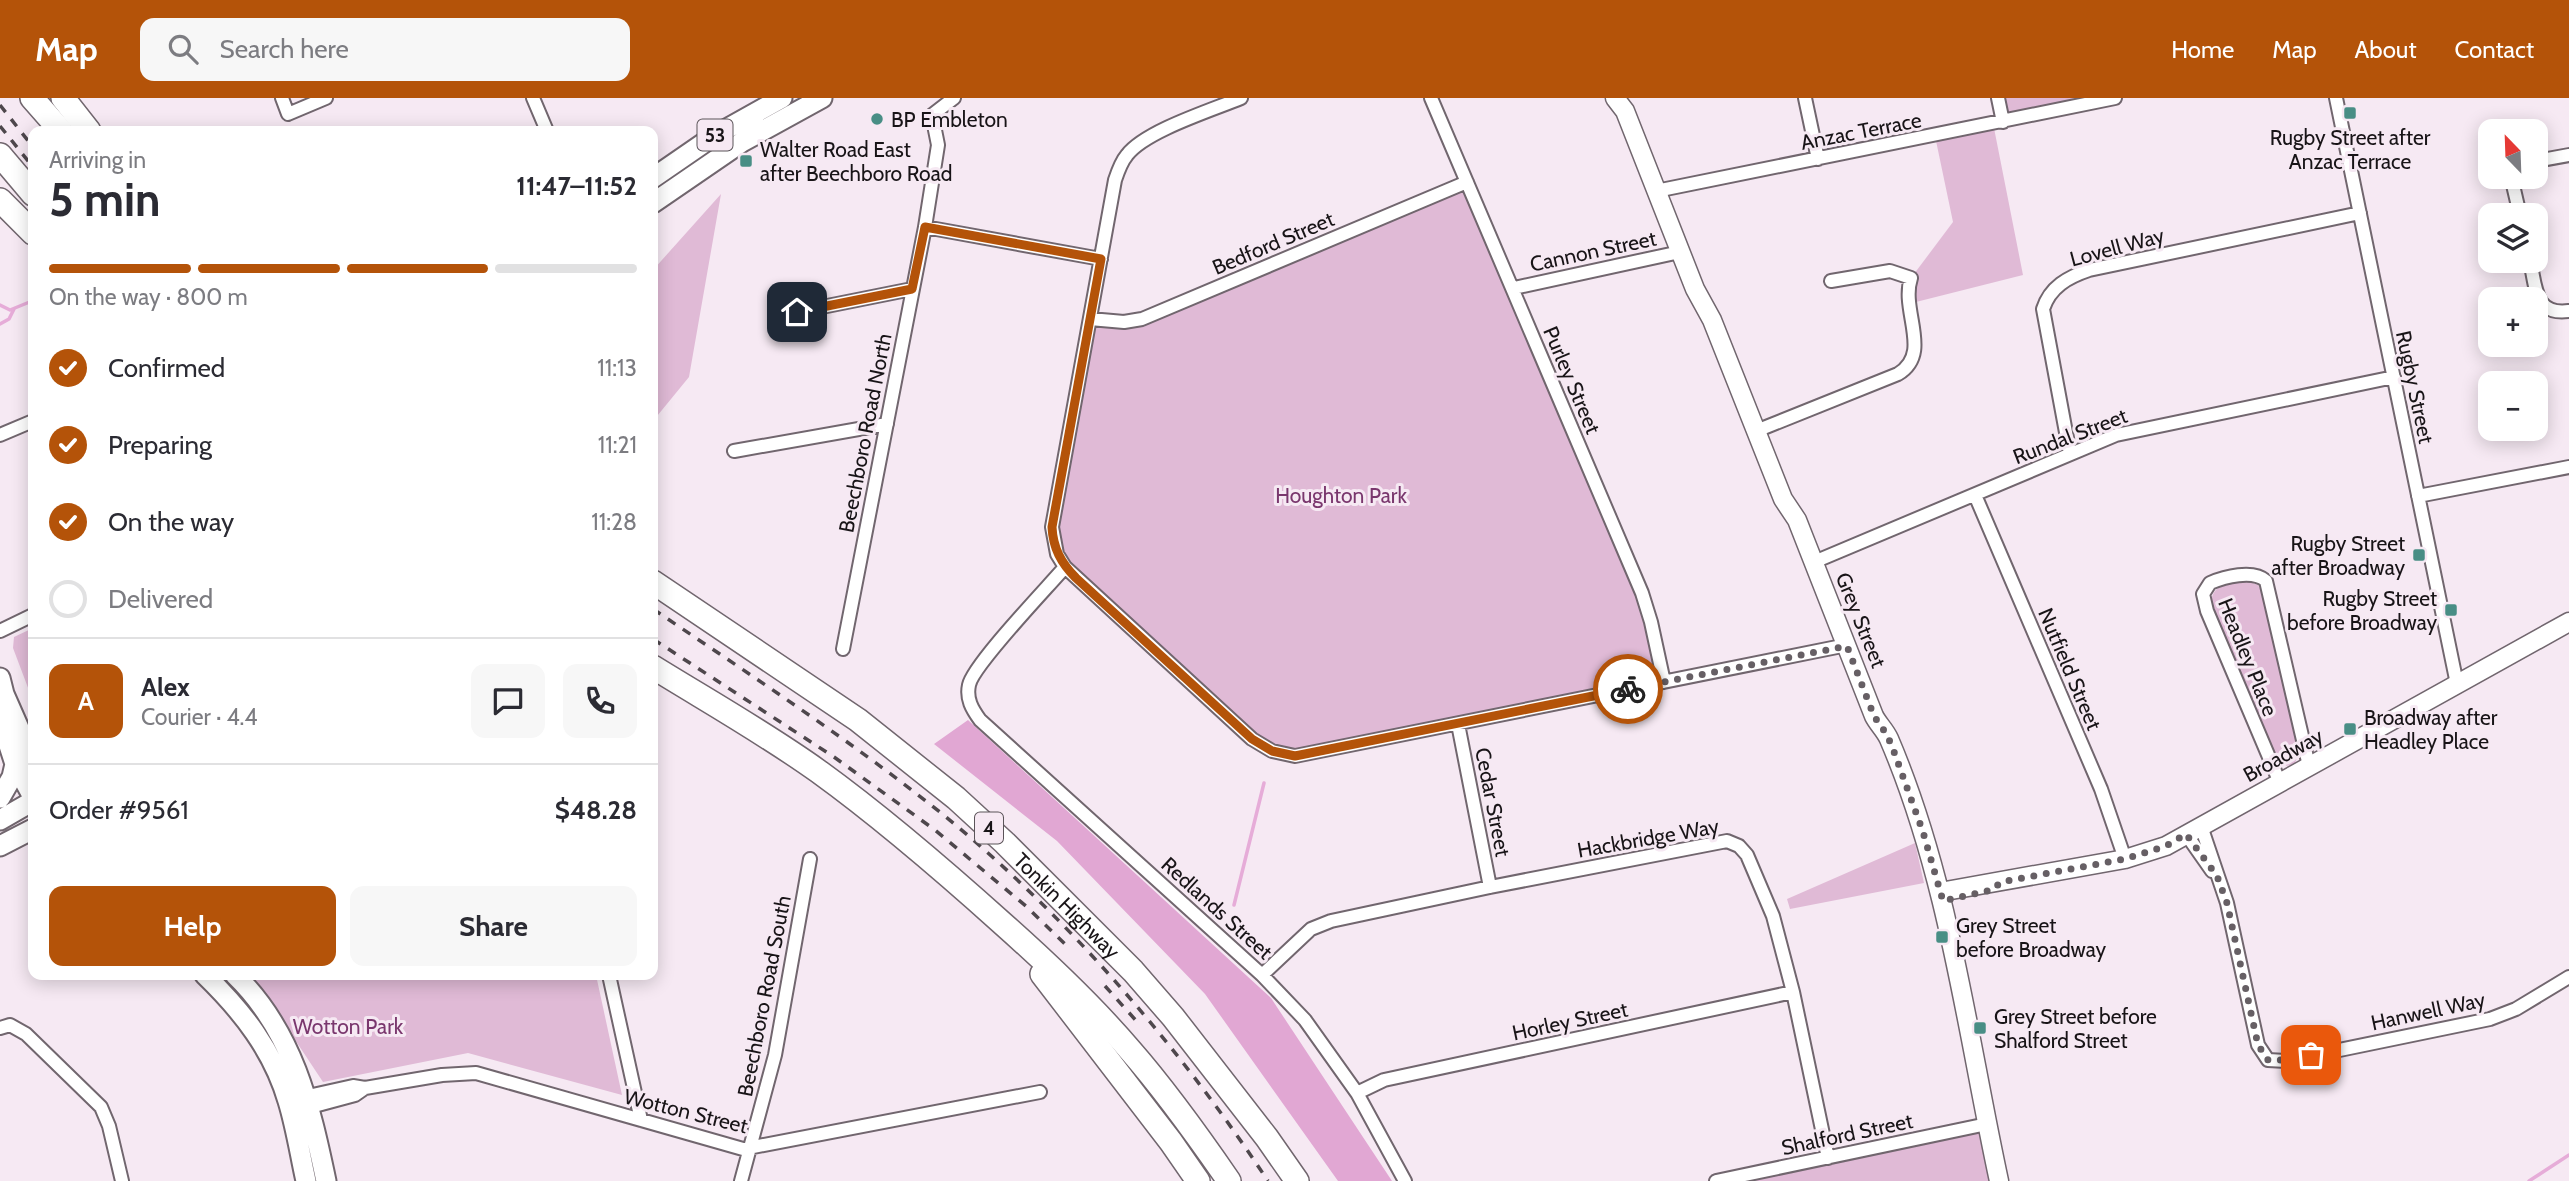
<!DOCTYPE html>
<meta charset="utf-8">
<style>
body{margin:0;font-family:Cabin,sans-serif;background:#f7f7f7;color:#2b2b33;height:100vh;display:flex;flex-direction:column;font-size:26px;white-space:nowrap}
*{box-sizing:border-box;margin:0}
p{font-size:23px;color:#7c7c81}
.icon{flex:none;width:38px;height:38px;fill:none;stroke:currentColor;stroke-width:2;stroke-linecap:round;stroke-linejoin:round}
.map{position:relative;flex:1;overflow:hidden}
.side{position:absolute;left:28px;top:28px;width:630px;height:854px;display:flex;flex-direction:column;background:#fff;border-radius:14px;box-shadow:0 4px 18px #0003}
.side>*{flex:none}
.needle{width:46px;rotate:337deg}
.controls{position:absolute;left:2478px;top:21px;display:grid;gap:14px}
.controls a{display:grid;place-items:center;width:70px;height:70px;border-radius:14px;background:#fff;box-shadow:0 4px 18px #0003;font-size:35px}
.pin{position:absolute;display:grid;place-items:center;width:60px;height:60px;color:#fff;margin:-30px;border-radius:14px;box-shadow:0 4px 10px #0006}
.courier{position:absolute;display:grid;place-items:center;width:70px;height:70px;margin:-35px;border:5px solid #b45309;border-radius:50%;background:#fff;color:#222;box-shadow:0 2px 9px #0007}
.overview em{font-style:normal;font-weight:800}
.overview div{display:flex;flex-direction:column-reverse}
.overview{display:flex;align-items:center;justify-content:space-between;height:119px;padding:0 21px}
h1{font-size:46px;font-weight:800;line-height:52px}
.bar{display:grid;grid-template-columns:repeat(4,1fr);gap:10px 7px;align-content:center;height:84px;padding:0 21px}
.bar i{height:9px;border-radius:5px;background:#e1e1e2}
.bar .active{background:#b45309}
.bar p{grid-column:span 4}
.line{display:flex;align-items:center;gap:18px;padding:0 21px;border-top:2px solid #e1e1e2}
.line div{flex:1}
.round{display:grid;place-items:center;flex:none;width:74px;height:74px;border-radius:14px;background:#f7f7f7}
ol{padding:0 21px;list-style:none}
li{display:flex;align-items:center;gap:21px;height:77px}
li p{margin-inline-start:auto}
li .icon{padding:7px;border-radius:50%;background:#b45309;color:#fff;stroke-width:4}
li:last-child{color:#7c7c81}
li i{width:38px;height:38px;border:4px solid #e1e1e2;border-radius:50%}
.primary-button{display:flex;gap:14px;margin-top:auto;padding:14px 21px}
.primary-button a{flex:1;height:80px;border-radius:14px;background:#b45309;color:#fff;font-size:28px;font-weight:800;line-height:80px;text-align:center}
.primary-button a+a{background:#f7f7f7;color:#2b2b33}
header{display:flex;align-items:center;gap:42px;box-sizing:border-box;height:98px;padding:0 35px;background:#b45309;color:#fff}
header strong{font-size:33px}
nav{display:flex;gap:38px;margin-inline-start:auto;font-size:24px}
.search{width:490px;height:63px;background:#f7f7f7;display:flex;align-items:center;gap:18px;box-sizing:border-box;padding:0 24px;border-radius:14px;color:#7c7c81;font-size:26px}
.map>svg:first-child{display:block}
</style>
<header>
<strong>Map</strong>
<div class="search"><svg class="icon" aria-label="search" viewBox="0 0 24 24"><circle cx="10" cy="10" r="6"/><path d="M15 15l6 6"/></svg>Search here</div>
<nav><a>Home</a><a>Map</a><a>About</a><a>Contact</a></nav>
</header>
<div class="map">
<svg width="2569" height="1083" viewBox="0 0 2569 1083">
<rect width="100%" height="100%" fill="#f6e9f3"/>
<path fill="#e0bad6" d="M1998,0H2115L2003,24Z
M1993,25L2023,177L1908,206L1911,180L1953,124L1935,38Z
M1467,84L1642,495L1664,584L1295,658L1272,653L1057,456L1052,441L1090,221L1124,224Z
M721,96L689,279L653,323V172Z
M2245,482L2258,487L2264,497L2299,654L2295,665C2286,670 2282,668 2276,661L2211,507C2211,486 2228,485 2245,482Z
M33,530V603L13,550L14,539Z
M1915,745L1924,785L1790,811L1787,801Z
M252,877H596L622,997L468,955L323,984Z
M1987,1026L1999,1083H1716Z"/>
<path fill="#e1a7d3" d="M968,622L1271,900L1392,1083H1338L1205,896L1057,743L934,646Z"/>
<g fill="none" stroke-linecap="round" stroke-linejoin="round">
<path stroke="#e6acd8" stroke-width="3.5" d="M0,207L10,212L32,203
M0,226L9,221L14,211
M1234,807L1264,685
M2529,1083L2569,1057"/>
<g stroke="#71666e" stroke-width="16">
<path id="street" d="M282,0L288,16L326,0
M533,0L547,33
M1241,0C1212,12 1145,33 1127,57C1121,64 1118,73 1115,82L1052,429L1057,456L1065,469L1252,641L1272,653L1295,658L1847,547
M1431,0C1502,165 1571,330 1642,495L1651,524L1664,584
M1805,0L1818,61
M1998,0L2003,24
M2336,0L2457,586
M2536,63L2569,57
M2515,79L2513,87L2520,117
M1656,93L2115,0
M925,129L1101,161
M2530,163C2536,188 2534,218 2569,213
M1514,190L1680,154
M797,214L912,191
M1090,221L1124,224L1142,221L1467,84
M1756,333L1898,276C1933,255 1900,213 1911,180L1890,173L1831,183
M0,337L33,323
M734,353L887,326
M2070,356L2043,211C2050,189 2068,179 2089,172L2360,115
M1975,397L2101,691L2125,761
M2418,398L2569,369
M1814,464L2116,337L2394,279
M1065,469C1047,490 973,567 969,587C966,601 972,611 980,622L1262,877L1305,922L1357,995L1405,1083
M0,533L33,517
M843,551L925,129L938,47L932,17L954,0
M1458,626L1490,789
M2280,685L2207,513L2203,496L2210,485C2224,479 2253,471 2266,483L2309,668
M2201,728L2227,805L2258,947L2268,962L2286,963L2490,921L2516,911L2569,879
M2186,736L2212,773
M609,877L641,1022
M1262,877L1311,831L1331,823L1490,789L1727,743L1739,748L1747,757L1773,818L1793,894L1828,1060
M0,930L10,927L26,936L101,1009L109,1028L122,1083
M1357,995L1384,982L1793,894
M299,1000L353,988L365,990L442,977L476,975L743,1051L1040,994
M303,1011L355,997L365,990
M741,1083L775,957L810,761
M1716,1083L1987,1026"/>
</g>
<g stroke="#71666e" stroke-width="21">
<path id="secondary" d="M1615,0L1625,13L1695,191L1712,222L1783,401L1797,422L1874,618C1878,626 1885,632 1889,641C1949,781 1967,935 1999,1083
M1940,794L2125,761L2166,748L2569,524"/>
</g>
<g stroke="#71666e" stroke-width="23">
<path id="primary" d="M653,80L714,38L782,0
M653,105L742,44L822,0
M0,580L4,596L33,662
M4,596L1,623L15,666L33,699
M0,700L12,679L15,666
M0,722L33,703
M0,748L33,731
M205,877C242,913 273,952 288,1003C296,1029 300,1056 306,1083
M235,877C293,933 310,1007 326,1083"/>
</g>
<g stroke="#71666e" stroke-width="26">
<g id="highway">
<path d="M32,0L61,33"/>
<path d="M63,0L89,33"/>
<path d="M0,57L33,96"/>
<path d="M0,102L33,135"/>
<path id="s1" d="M653,484L858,622L956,700L1005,745L1133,873L1173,919L1267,1040L1297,1083"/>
<path d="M653,569C708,603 765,635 818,673C883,720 943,772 1002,825C1047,865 1091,906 1130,952C1166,993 1198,1038 1229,1083"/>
<path d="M1042,876L1171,1044L1198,1083"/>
</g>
</g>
<use href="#street" stroke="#fff" stroke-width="12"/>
<use href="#secondary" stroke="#fff" stroke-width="18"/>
<use href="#primary" stroke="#fff" stroke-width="19"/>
<use href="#highway" stroke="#fff" stroke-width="23"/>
<path stroke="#4e474c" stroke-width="3.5" stroke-dasharray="9 9" stroke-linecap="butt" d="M0,7L33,49
M0,28L33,69
M653,511C752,578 853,644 946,719C1069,820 1181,951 1268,1083
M653,541L834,659L935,732L1027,809L1069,850
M1105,888L1140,927"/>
</g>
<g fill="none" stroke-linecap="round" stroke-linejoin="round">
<path stroke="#665f64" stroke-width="7" stroke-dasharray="0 12.6" d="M1628,591L1847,548L1874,618L1887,637L1893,651L1923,734L1943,803L1992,792L2001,784L2125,761L2166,748L2186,736L2217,778L2227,805L2258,947L2268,962H2286L2311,957"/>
<path stroke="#b45309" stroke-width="9" d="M797,214L912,191L925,129L1101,161L1052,429C1053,450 1061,465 1076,480L1252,641L1272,653L1295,658L1628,591"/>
</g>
<g fill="#488e85" stroke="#f6e9f3" stroke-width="2.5">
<rect x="2343" y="8" width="14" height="14" rx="3.5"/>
<circle cx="877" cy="21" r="7"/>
<rect x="739" y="56" width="14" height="14" rx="3.5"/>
<rect x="2412" y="450" width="14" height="14" rx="3.5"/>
<rect x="2444" y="505" width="14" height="14" rx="3.5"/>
<rect x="2343" y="624" width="14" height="14" rx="3.5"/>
<rect x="1935" y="832" width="14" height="14" rx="3.5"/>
<rect x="1973" y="923" width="14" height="14" rx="3.5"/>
</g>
<g text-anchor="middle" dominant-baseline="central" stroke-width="6" stroke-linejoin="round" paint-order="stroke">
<g fill="#f6e9f3" stroke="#5b5459" stroke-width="2">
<rect x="697.5" y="21.5" width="35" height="31" rx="5"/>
<rect x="975" y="714.5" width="28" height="31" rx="5"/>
</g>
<g font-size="19" font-weight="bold" fill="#181417">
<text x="715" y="37">53</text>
<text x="989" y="730">4</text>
</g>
<g font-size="21" fill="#181417" stroke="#f6e9f3" text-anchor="start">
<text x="891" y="21">BP Embleton</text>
<text x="2350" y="39" text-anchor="middle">Rugby Street after<tspan x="2350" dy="24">Anzac Terrace</tspan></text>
<text x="760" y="51">Walter Road East<tspan x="760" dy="24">after Beechboro Road</tspan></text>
<text x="2405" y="445" text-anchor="end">Rugby Street<tspan x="2405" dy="24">after Broadway</tspan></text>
<text x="2437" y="500" text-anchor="end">Rugby Street<tspan x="2437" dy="24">before Broadway</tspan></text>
<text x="2364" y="619">Broadway after<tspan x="2364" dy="24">Headley Place</tspan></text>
<text x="1956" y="827">Grey Street<tspan x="1956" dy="24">before Broadway</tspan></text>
<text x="1994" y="918">Grey Street before<tspan x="1994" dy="24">Shalford Street</tspan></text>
</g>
<g font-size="21" fill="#181417" stroke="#f6e9f3">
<text transform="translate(1861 33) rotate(-11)">Anzac Terrace</text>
<text transform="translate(1273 145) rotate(-23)">Bedford Street</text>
<text transform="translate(2117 149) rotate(-15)">Lovell Way</text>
<text transform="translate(1593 153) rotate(-12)">Cannon Street</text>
<text transform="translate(1572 282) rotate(67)">Purley Street</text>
<text transform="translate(2415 289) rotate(78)">Rugby Street</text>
<text transform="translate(865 335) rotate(-79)">Beechboro Road North</text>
<text transform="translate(2070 338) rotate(-21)">Rundal Street</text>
<text transform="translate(1861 522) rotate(68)">Grey Street</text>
<text transform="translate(2248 559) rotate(68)">Headley Place</text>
<text transform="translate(2070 571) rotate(67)">Nutfield Street</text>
<text transform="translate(2283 657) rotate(-29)">Broadway</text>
<text transform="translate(1493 704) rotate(79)">Cedar Street</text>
<text transform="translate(1648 740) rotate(-10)">Hackbridge Way</text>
<text stroke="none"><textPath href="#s1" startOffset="527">Tonkin Highway</textPath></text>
<text transform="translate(1217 810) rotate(42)">Redlands Street</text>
<text transform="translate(764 898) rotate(-79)">Beechboro Road South</text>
<text transform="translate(2428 913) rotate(-12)">Hanwell Way</text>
<text transform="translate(1570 923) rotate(-12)">Horley Street</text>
<text transform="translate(686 1013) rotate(14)">Wotton Street</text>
<text transform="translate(1847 1036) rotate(-12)">Shalford Street</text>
</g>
<g font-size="21" fill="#7a376e" stroke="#f6e9f3">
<text x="1341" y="397">Houghton Park</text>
<text x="348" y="928">Wotton Park</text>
</g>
</g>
</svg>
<div class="controls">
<a><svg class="needle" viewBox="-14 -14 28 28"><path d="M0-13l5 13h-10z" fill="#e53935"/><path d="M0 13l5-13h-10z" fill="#7c7c81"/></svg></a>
<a><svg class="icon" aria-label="layers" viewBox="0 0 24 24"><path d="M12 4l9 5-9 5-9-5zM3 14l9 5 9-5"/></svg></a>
<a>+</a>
<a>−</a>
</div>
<div class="pin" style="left:2311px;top:957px;background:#ea580c"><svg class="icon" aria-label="bag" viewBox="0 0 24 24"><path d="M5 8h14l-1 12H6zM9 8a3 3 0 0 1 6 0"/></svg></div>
<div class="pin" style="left:797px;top:214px;background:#1f2937"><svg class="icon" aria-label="home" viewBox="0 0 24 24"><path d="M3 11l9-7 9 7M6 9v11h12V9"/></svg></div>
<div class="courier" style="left:1628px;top:591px"><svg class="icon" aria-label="bike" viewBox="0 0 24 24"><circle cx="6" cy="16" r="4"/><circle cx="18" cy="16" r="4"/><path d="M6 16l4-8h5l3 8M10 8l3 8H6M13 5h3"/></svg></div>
<section class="side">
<div class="overview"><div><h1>5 min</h1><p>Arriving in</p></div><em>11:47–11:52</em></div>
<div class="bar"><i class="active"></i><i class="active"></i><i class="active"></i><i></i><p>On the way · 800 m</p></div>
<ol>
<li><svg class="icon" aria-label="check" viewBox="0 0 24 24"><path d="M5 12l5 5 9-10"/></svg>Confirmed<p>11:13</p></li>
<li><svg class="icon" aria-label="check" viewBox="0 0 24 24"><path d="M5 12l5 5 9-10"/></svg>Preparing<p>11:21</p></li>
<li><svg class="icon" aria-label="check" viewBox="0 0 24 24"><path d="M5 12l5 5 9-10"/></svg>On the way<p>11:28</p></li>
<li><i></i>Delivered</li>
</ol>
<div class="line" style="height:126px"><b class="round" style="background:#b45309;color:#fff">A</b><div><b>Alex</b><p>Courier · 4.4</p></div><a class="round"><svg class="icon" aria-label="chat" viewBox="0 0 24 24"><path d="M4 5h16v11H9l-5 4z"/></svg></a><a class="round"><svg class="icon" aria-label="phone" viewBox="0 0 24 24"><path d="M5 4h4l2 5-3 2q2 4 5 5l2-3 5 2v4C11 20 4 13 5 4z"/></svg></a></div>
<div class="line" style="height:91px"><div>Order #9561</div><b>$48.28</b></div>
<div class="primary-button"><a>Help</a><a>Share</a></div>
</section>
</div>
